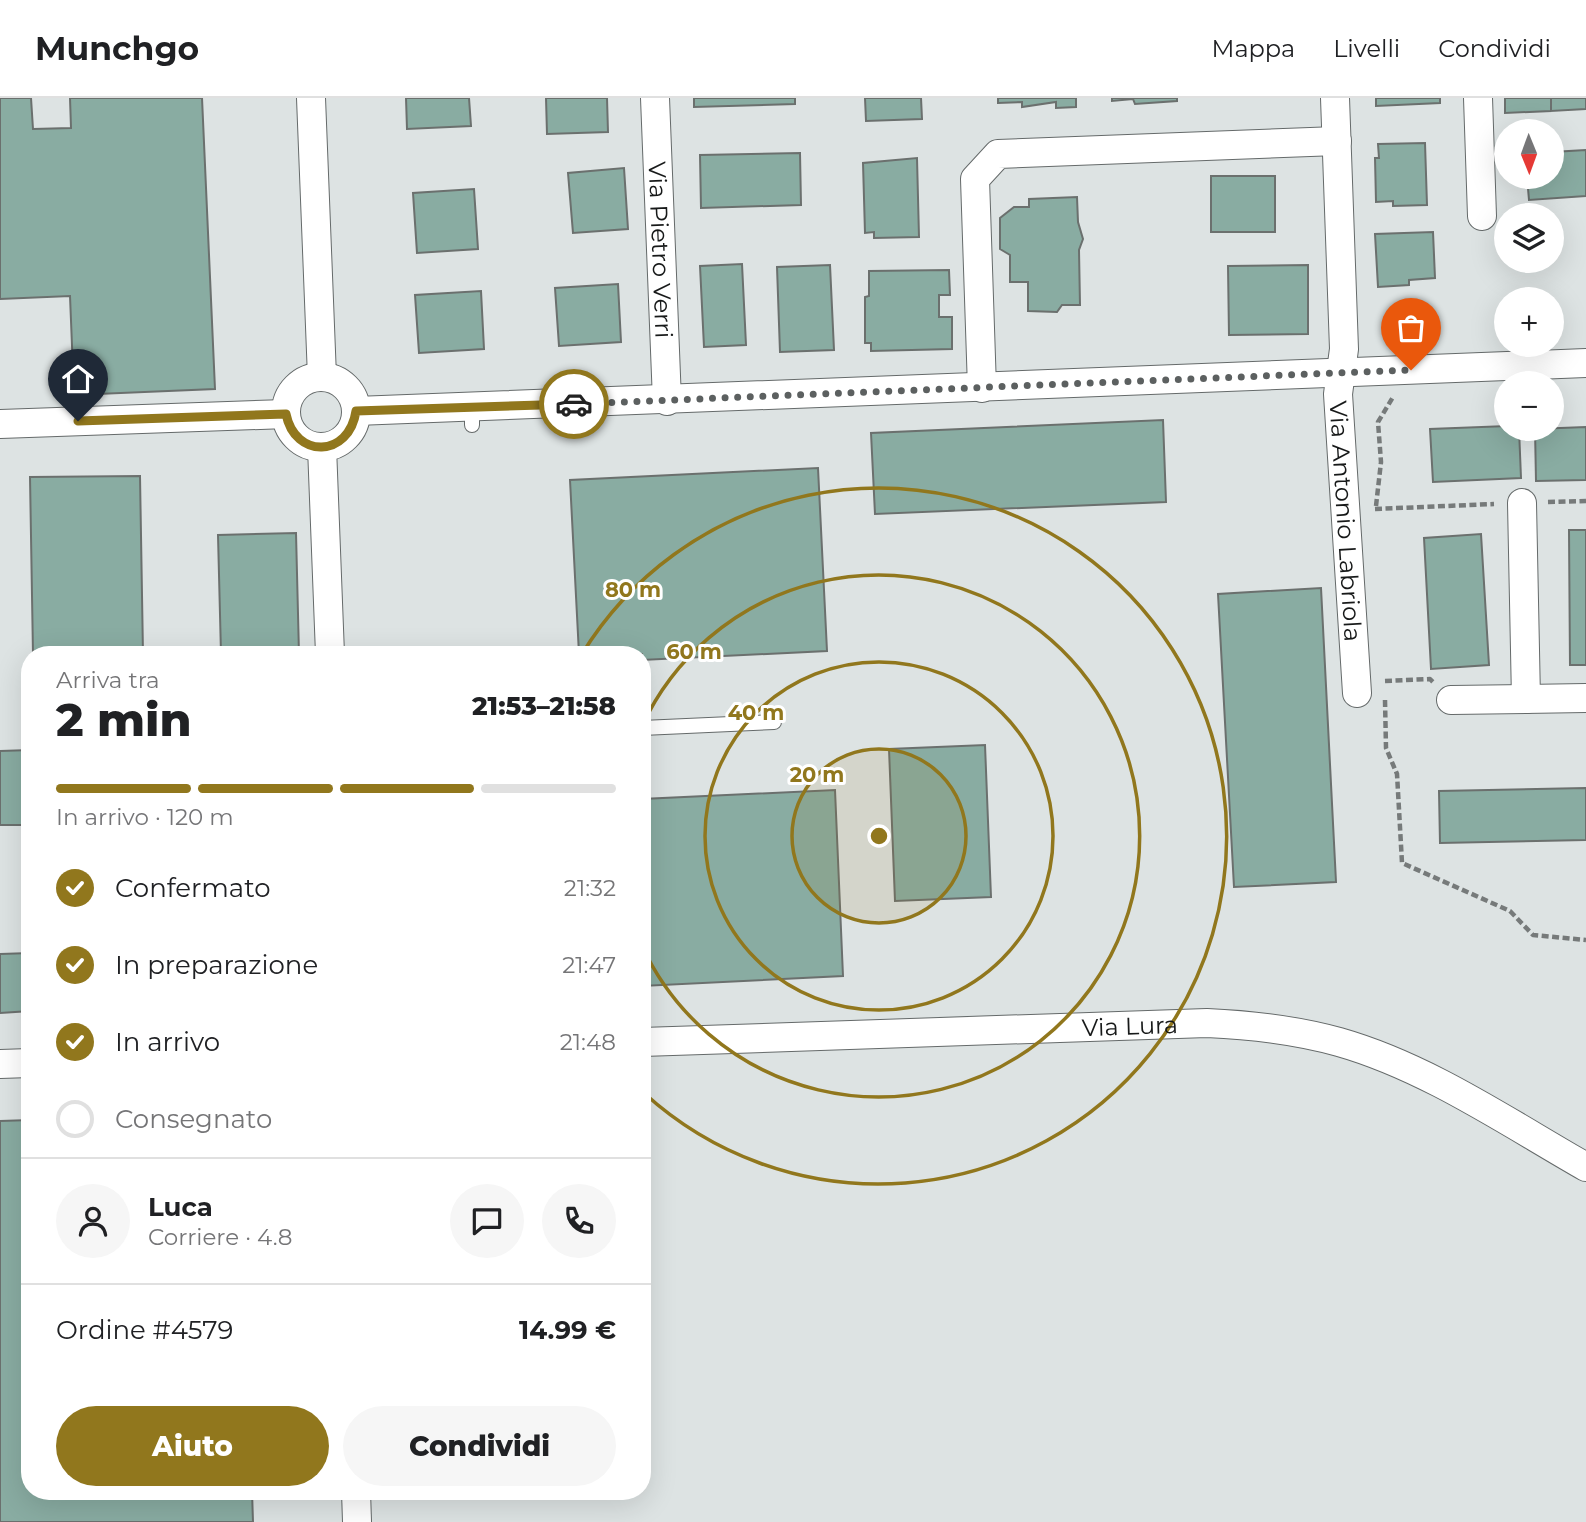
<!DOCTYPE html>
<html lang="it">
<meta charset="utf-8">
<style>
body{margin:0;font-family:Montserrat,sans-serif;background:#f6f6f6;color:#202124;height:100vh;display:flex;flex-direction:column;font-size:26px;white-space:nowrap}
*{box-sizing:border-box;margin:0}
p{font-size:23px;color:#757577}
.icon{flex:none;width:38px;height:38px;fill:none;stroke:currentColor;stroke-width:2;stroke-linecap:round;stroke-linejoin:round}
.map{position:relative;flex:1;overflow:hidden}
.sheet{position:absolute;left:21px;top:548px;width:630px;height:854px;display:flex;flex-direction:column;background:#fff;border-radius:28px;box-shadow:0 7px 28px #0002}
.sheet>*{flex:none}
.needle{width:46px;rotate:179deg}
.controls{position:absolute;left:1494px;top:21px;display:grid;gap:14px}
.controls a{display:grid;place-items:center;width:70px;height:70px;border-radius:50%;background:#fff;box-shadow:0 7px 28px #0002;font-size:35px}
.pin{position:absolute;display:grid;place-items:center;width:60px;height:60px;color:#fff;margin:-72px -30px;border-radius:50% 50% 50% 0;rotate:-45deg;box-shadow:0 0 7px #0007}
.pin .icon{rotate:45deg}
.courier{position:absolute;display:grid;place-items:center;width:70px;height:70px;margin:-35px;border:5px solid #91771d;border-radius:50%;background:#fff;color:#222;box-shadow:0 2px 9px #0007}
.headline em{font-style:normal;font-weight:800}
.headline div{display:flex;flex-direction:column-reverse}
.headline{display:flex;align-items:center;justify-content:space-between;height:119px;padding:0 35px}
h1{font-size:46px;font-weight:800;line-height:52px}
.bar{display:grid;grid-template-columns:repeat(4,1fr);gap:10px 7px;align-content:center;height:84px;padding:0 35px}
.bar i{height:9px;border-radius:5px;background:#e0e0e0}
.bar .active{background:#91771d}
.bar p{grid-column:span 4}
.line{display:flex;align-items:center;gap:18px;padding:0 35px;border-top:2px solid #e0e0e0}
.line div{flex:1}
.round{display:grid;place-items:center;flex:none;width:74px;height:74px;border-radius:37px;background:#f6f6f6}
ol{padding:0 35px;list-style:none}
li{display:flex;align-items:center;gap:21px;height:77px}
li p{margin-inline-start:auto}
li .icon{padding:7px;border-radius:50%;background:#91771d;color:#fff;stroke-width:4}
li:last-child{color:#757577}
li i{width:38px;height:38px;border:4px solid #e0e0e0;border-radius:50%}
.action{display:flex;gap:14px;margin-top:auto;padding:14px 35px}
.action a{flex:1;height:80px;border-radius:42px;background:#91771d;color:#fff;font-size:28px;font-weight:800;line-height:80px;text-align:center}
.action a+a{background:#f6f6f6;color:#202124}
header{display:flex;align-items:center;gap:42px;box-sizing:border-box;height:98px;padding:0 35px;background:#fff;border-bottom:2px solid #e0e0e0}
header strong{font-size:33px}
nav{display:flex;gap:38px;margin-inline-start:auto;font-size:24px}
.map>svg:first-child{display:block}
</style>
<header>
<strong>Munchgo</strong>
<nav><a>Mappa</a><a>Livelli</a><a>Condividi</a></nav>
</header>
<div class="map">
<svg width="1586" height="1424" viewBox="0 0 1586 1424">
<rect width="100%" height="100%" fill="#dde3e3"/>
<path fill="#89aca2" stroke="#6b706e" stroke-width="2" d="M0,0H31L33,31L71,30L70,0H202L215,291L74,297L70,198L0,201Z
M406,0H469L471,28L407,31Z
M546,0H607L608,34L547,36Z
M694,0H795V6L694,9Z
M865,0H921L922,21L866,23Z
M998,0H1076V9L1056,10V4L1022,9V4L998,5Z
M1112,0H1177V3L1135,6L1133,1L1112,3Z
M1376,0H1440V5L1376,8Z
M1505,0H1551V13L1505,15Z
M1551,0H1586V11L1551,13Z
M1425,45L1427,107L1393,108V103L1376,104L1375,60H1379L1378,46Z
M1586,52V98L1529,102L1527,79H1552V54Z
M800,55L801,107L701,110L700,57Z
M917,60L919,139L874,140V134L865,135L863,65Z
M624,70L628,131L573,135L568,75Z
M1211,78H1275V134H1211Z
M474,91L478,151L417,155L413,95Z
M1077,99L1078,124L1083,141L1079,152L1080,207H1062L1057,214L1028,213V184H1010V157L1000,151V120L1014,109H1029V101Z
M1433,134L1435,180L1409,182V187L1378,189L1375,136Z
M742,166L746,247L704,249L700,168Z
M830,167L834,252L780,254L777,169Z
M1308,167V236L1229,237L1228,168Z
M949,172L950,197H939V219H952V251L871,253V245H865V199L869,198V173Z
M618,186L621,244L559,248L555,190Z
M481,193L484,251L419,255L415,197Z
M1163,322L1166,404L875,416L871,335Z
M1507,328V331H1519L1521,380L1433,384L1430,331Z
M1586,329V382L1536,383L1535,331Z
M818,370L827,553L642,562V556H579L570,382Z
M140,378L143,556H33L30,379Z
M1569,432H1586V567H1570Z
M296,435L299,556H221L218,437Z
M1481,436L1489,567L1431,571L1424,440Z
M1321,490L1336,784L1234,789L1218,496Z
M985,647L991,799L895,803L889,651Z
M30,652V727H0V653Z
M1586,690V742L1440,745L1439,693Z
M835,692L843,878L642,888V701Z
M30,855V913L0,915V856Z
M30,1022V1393H252L253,1424H0V1023Z"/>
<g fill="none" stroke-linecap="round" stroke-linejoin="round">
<g stroke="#656a6a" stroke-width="16">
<path id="lane" d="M472,309V327
M642,630L774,624"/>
</g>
<g stroke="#656a6a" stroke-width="30">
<g id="street">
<path d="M311,0L322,279"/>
<path id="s1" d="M655,0L667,303"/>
<path id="s2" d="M1335,0L1344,251L1338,296L1357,595"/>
<path d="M1478,0L1482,118"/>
<circle cx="321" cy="314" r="35"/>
<path d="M982,290L975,81L998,56L1337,43"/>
<path d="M356,313L1586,265"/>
<path d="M0,326L286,316"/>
<path d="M322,349L330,556"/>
<path d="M1522,405L1526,601"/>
<path d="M1451,602L1586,600"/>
<path id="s3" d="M642,944L1207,925C1252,927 1296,932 1339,944C1427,969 1507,1024 1586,1069"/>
<path d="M0,966L30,965"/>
<path d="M356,1393L357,1424"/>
</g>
</g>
<path stroke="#767a7a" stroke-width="4.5" stroke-dasharray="7 3.5" stroke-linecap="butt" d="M1548,404L1586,403
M1376,408L1381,364L1378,324L1393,299
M1375,411L1494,406
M1385,583L1430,581L1433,584
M1385,602L1386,650L1397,676L1402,765L1510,813L1533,837L1586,842"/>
<use href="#lane" stroke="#fff" stroke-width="14"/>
<use href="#street" stroke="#fff" stroke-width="28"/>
</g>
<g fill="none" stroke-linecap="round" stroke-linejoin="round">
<path stroke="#5c6060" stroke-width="7" stroke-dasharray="0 12.6" d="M574,306L1411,272"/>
<path stroke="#91771d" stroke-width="9" d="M78,323L286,316C295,361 349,360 356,313L574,306"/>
</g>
<circle cx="879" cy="738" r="87" fill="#91771d" fill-opacity=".12"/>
<g fill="none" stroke="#91771d" stroke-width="3.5">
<circle cx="879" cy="738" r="87"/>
<circle cx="879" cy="738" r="174"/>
<path d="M642 628A261 261 0 1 1 642 848"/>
<path d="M582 556A348 348 0 1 1 644 995"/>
</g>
<g text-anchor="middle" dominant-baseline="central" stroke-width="6" stroke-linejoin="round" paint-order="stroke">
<g font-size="24" fill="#171919" stroke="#fff">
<text stroke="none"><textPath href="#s1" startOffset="152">Via Pietro Verri</textPath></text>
<text stroke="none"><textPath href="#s2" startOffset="424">Via Antonio Labriola</textPath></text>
<text stroke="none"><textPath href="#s3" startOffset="488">Via Lura</textPath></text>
</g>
</g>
<circle cx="879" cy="738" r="10" fill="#91771d" stroke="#fff" stroke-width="3.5"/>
<g font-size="21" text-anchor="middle" font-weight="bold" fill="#91771d" stroke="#fff" stroke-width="6" stroke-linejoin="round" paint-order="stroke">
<text x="633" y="499">80 m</text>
<text x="694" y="561">60 m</text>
<text x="756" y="622">40 m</text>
<text x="817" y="684">20 m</text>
</g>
</svg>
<div class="controls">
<a><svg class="needle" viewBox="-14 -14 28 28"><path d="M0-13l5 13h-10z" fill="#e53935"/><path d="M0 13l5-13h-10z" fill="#757577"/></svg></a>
<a><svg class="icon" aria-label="layers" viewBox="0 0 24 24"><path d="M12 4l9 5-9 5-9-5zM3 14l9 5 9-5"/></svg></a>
<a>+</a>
<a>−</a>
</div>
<div class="pin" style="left:1411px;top:272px;background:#ea580c"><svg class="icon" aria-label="bag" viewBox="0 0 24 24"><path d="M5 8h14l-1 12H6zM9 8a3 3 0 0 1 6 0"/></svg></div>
<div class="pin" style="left:78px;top:323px;background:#1f2937"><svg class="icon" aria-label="home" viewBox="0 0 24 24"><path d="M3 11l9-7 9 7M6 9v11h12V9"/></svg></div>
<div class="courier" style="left:574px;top:306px"><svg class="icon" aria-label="car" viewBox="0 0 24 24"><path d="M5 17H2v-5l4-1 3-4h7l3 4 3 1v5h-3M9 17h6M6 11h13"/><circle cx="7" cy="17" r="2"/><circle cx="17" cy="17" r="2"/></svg></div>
<section class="sheet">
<div class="headline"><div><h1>2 min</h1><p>Arriva tra</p></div><em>21:53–21:58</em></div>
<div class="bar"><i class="active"></i><i class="active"></i><i class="active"></i><i></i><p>In arrivo · 120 m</p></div>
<ol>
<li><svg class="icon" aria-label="check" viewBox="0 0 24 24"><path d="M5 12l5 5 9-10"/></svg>Confermato<p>21:32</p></li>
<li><svg class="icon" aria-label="check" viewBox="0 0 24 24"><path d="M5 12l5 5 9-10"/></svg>In preparazione<p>21:47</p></li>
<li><svg class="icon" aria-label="check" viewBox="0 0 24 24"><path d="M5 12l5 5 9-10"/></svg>In arrivo<p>21:48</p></li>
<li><i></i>Consegnato</li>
</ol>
<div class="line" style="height:126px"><a class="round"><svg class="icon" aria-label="person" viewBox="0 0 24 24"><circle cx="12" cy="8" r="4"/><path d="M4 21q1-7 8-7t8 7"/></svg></a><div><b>Luca</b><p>Corriere · 4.8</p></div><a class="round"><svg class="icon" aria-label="chat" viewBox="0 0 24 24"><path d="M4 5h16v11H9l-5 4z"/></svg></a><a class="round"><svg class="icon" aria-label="phone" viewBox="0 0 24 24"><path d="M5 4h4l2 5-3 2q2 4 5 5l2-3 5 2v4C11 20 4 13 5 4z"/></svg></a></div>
<div class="line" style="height:91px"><div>Ordine #4579</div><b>14.99 €</b></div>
<div class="action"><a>Aiuto</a><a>Condividi</a></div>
</section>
</div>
